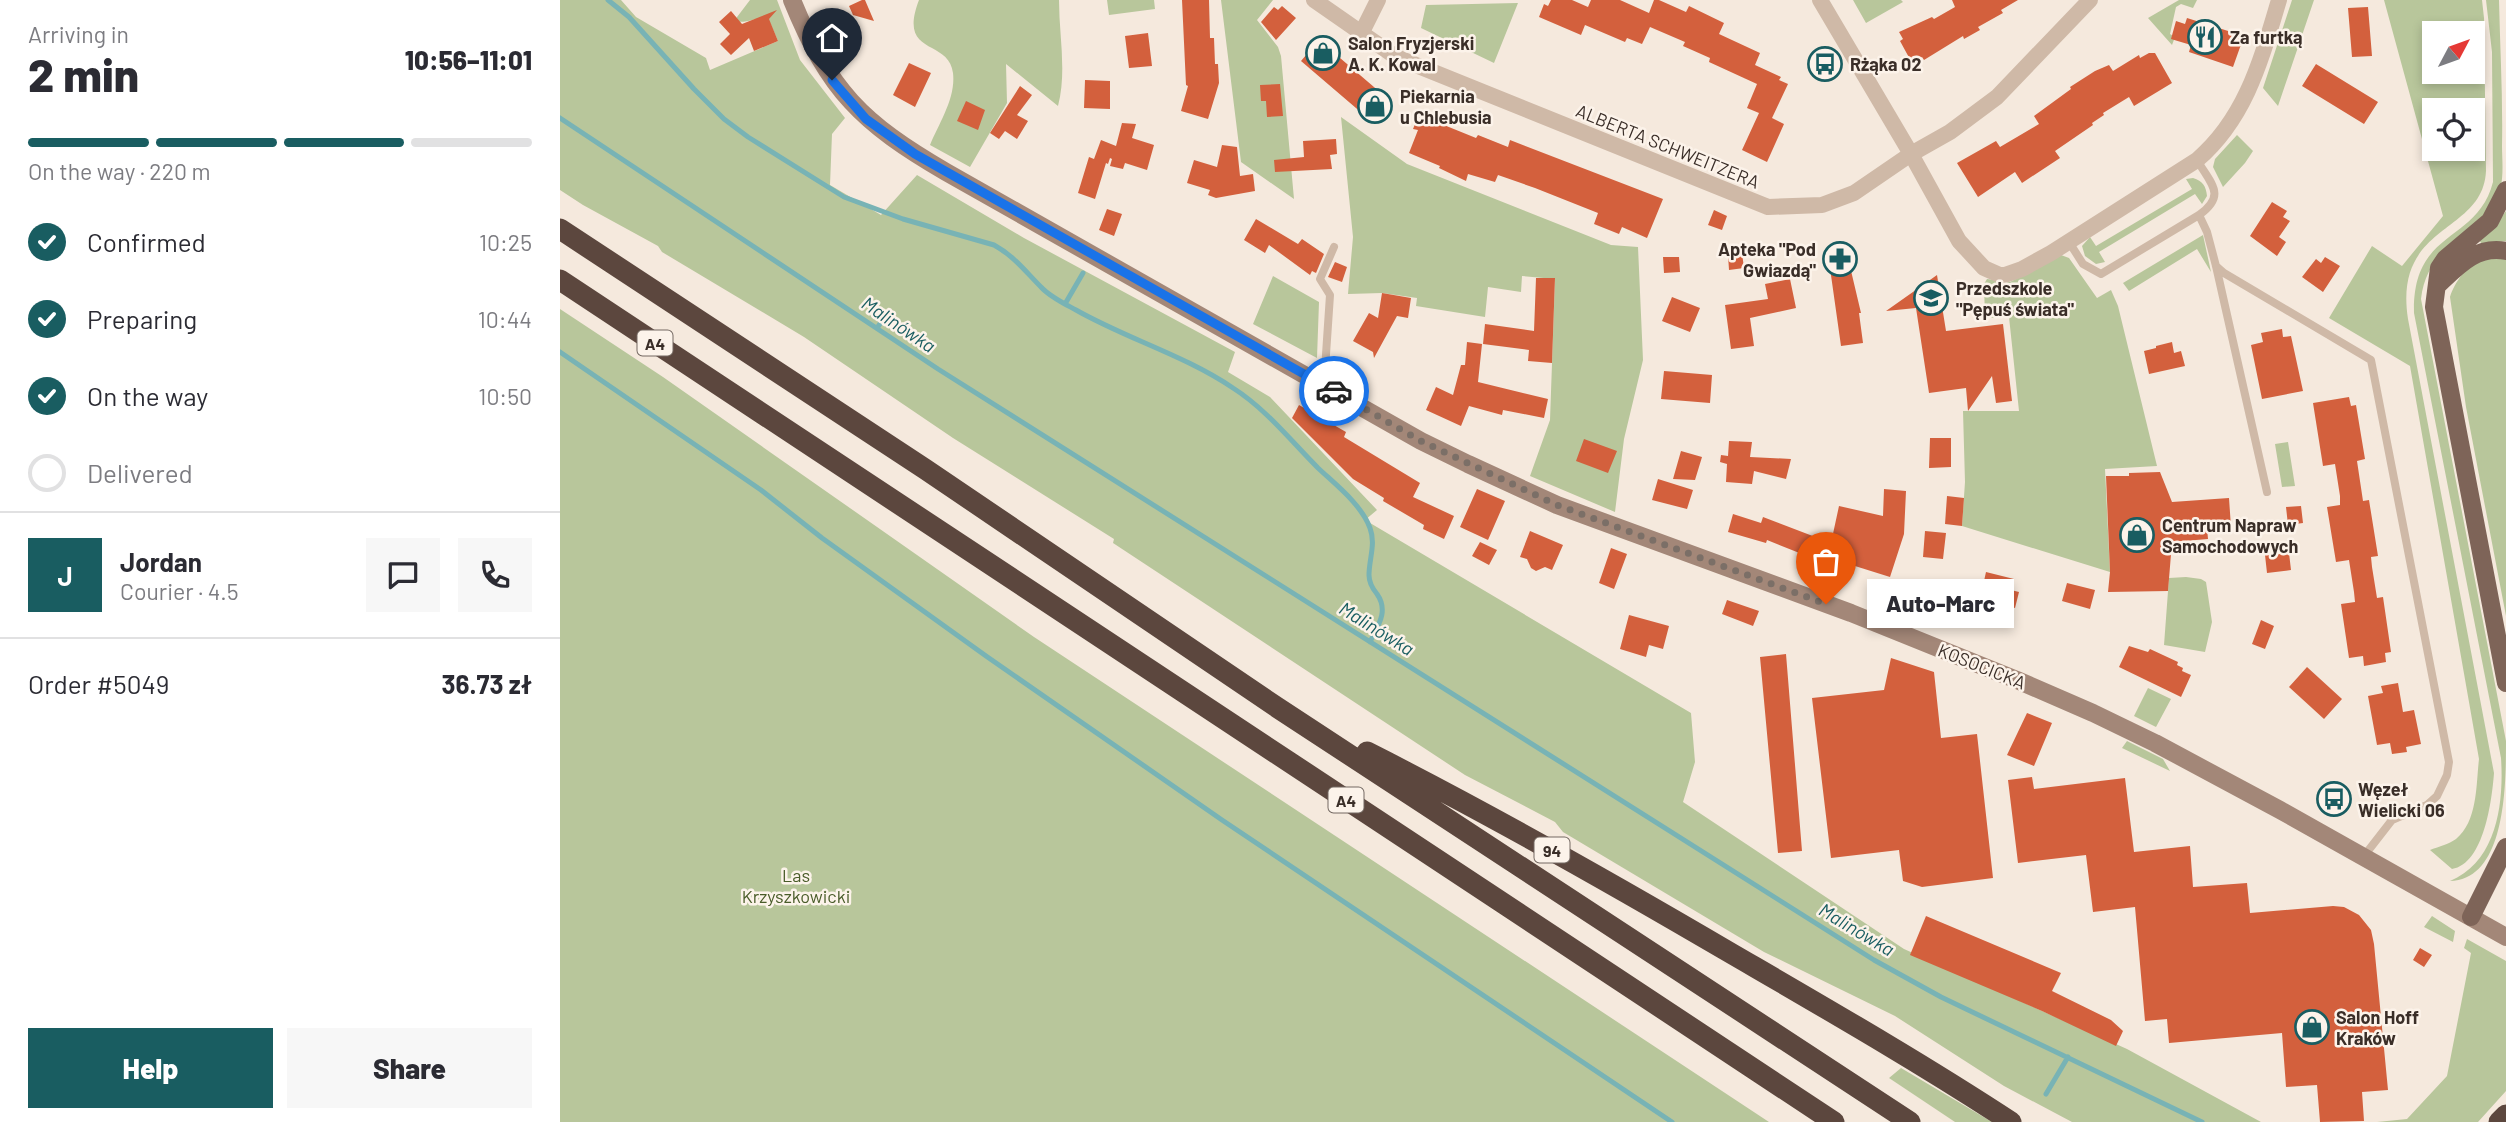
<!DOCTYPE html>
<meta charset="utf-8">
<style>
body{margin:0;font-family:Barlow,sans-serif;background:#f7f7f7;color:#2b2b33;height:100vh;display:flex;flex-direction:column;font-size:26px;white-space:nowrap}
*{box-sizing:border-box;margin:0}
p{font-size:23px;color:#7c7c81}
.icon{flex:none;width:38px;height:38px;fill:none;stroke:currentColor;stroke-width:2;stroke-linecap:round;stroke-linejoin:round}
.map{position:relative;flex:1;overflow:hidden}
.sheet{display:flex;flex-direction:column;background:#fff;width:560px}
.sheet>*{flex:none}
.needle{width:46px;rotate:49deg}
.fabs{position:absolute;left:1862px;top:21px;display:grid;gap:14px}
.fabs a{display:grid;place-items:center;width:63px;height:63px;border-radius:0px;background:#fff;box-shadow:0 4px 10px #0003;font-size:35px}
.pin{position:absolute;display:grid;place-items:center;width:60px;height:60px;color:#fff;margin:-72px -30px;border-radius:50% 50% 50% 0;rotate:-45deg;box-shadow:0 0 7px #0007}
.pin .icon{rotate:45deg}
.courier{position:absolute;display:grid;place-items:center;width:70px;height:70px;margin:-35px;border:5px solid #1a73e8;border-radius:50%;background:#fff;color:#222;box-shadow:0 2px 9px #0007}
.bubble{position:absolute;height:49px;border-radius:0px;background:#fff;box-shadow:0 4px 10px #0003;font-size:23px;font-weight:800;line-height:49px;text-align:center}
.overview em{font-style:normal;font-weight:800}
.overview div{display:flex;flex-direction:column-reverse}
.overview{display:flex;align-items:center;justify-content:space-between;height:119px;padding:0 28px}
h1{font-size:46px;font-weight:800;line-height:52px}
.bar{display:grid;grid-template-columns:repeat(4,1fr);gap:10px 7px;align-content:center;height:84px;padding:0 28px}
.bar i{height:9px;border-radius:5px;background:#e1e1e2}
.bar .active{background:#195d61}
.bar p{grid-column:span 4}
.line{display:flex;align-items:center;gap:18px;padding:0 28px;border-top:2px solid #e1e1e2}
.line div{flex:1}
.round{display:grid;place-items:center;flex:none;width:74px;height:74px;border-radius:0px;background:#f7f7f7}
ol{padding:0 28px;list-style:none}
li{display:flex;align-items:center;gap:21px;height:77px}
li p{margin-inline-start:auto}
li .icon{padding:7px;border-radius:50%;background:#195d61;color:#fff;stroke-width:4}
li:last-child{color:#7c7c81}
li i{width:38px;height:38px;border:4px solid #e1e1e2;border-radius:50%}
.button{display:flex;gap:14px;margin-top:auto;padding:14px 28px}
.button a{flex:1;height:80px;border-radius:0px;background:#195d61;color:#fff;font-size:28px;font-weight:800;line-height:80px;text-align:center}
.button a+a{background:#f7f7f7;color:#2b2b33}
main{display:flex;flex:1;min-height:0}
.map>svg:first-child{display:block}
</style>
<main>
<section class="sheet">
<div class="overview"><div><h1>2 min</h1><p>Arriving in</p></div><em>10:56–11:01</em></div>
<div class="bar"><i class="active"></i><i class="active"></i><i class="active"></i><i></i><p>On the way · 220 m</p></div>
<ol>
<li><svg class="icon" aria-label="check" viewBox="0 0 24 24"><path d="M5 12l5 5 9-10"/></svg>Confirmed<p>10:25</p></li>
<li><svg class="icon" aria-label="check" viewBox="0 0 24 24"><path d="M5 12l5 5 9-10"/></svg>Preparing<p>10:44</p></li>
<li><svg class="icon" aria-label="check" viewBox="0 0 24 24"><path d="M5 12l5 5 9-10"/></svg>On the way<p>10:50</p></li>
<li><i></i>Delivered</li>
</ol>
<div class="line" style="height:126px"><b class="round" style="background:#195d61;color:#fff">J</b><div><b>Jordan</b><p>Courier · 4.5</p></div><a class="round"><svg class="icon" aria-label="chat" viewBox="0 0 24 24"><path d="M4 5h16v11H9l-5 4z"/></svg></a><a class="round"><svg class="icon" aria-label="phone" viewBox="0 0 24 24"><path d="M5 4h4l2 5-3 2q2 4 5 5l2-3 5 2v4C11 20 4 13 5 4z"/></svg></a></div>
<div class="line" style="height:91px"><div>Order #5049</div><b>36.73 zł</b></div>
<div class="button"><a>Help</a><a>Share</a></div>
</section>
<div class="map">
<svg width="1946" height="1122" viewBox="0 0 1946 1122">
<rect width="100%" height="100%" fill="#f5e9dd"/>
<path fill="#b8c69b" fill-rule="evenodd" d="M0,0H61L76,17L146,58L150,70L218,41L208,18C195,17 187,24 174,21L190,0H217L240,60L285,118L272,134L270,185L321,215L357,175L464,238L675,352L668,372L710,397L817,510L805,520L1131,713L1135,762L1123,802L1344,949L1567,1049L1701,1122H1512L1444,1086L1335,1016L1204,952L1003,832L995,822L905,775L553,543L554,539L393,438L244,337L102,252L98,246L23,205L0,190Z
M359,0H499C499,36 507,71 498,106L446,64L447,103L410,167L370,145C379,123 396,98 393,73C389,38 337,57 359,0Z
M547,0H594L595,9L549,15Z
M661,0H713L697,20L718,47L721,56L734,199L681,162Z
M1293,0H1341L1343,2L1306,23Z
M1619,0H1637L1633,8L1621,4L1616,7L1610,34L1615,37L1612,45L1588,18Z
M1732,0H1754L1718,106L1703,88Z
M1824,0H1922L1924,18L1926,171C1923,235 1833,222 1848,319L1934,773C1932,800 1924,864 1892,869L1870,850C1878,847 1889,844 1896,839C1918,821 1916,784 1919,759L1850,366L1769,318L1812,246L1842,266L1883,216ZM1913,33V72H1874V33ZM1913,110V149H1874V110Z
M1926,0H1939C1940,48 1943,97 1942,146C1942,159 1944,176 1940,189C1922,240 1868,239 1861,299L1946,741C1946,784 1946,880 1890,881C1937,862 1944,803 1941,758L1854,313C1852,228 1917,244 1933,182L1932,52Z
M958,3L934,63L861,28L866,5Z
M781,117L847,164L1051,245L1078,247L1083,360L1064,439L1055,512L970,476L990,420L995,279L962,276L961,292L928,287L925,317L856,306L857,298L822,293L788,294L793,237Z
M1677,135L1693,151L1685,163L1663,187L1653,167L1655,159Z
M1633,178C1643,181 1646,186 1647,196L1642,204L1635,194L1539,252L1545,262L1536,264L1525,256L1522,246L1530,237L1536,246L1632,189L1626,179Z
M1946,211V241L1922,244L1919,240L1933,228Z
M1643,235L1651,272L1637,249L1569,291L1563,283Z
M1501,255L1509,258L1537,298L1551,290L1558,306L1597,466L1545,469L1550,572L1402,526L1405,482L1403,411H1459L1449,317L1425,318L1424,284L1427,279L1450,282Z
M1946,258V616L1906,407L1890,297C1894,283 1908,263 1923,259C1930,257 1939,258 1946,258Z
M713,276L759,302L757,358L693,324Z
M0,309L103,377L474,637L1209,1122H0Z
M1728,442L1735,486L1722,487L1715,444Z
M1626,577L1641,579L1646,582L1652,622L1645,652L1604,645L1609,578Z
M1588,688L1611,699L1596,727L1574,716Z
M1567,741L1603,759L1610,771L1562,748Z
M1872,916L1895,931L1893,942L1864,927Z
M1907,939L1946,961V1091L1918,1122H1817L1847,1119L1887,1076L1911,953L1904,948Z
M1341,1068L1432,1122H1395L1329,1078Z"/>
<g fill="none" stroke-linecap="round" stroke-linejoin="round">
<path stroke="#78b3b5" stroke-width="5" d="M48,0L69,17L134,89L164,119L188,137L284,197L343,219L434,245C454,256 465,271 481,287C490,297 505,304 516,310C567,339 624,355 673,388C706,409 731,441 758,468C776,485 801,504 810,528C816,544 809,559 809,575C809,583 812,588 817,594C829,611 818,626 810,642
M0,118L378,369L1314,960L1381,997L1642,1122
M505,304L523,273
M317,328L327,314
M0,352L201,490L262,538L426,656L662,820L1112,1122
M1486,1094L1508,1057"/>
</g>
<path fill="#d3603d" d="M302,0H305L314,21L293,15L289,6Z
M622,0H649L650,38H654L655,64H658L659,83L648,119L621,111L628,86L626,85Z
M991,0H1012L1028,7L1031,0H1060L1089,13L1094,0H1099L1126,12L1129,6L1164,23L1159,34L1200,53L1195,65L1221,77L1219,80L1228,84L1212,118L1224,124L1207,162L1182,150L1199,113L1187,108L1197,84L1149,62L1150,58L1123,46L1125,42L1090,27L1082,44L1067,38L1065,42L1025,25L1021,35L979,17L984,4L988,6Z
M1392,0H1458L1441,10L1443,13L1418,27L1420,30L1404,39L1403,36L1364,60L1362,57L1352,63L1340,41L1343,39L1339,32L1372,17L1374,19L1395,7Z
M722,6L736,18L716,40L701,22L714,7L718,10Z
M1808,7L1812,56L1792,57L1788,8Z
M217,10L209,19L218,41L194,51L189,38L171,55L160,44L170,34L159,22L171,11L182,24Z
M1627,18L1684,36L1673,67L1629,52L1631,45L1611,39L1616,21L1625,24Z
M588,33L592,66L569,68L565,36Z
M759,40L828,99L810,120L741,61Z
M1589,53H1595L1612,83L1574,106L1569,97L1543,113L1544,115L1532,123L1533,125L1495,151L1500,158L1462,183L1455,172L1418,197L1397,163L1436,141L1440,147L1479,124L1474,116L1511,89L1510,87L1535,71L1549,65L1553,71L1579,55L1580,58Z
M349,63L371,73L355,107L333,95Z
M1756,64L1818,102L1804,124L1742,86Z
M525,80L550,81V109L524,108Z
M720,84L723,116L707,117L706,101H701L700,85Z
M460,86L472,95L457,115L468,121L457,139L445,131L439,139L430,133Z
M406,101L425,110L418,130L397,121Z
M860,112L881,120L879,123L916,138L918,135L948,147L950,140L1103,199L1087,238L1062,227L1059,234L1034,224L1038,213L975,188L938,175L935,182L908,174L906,181L879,168L880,166L849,153L858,130L853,129Z
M562,123L576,124L572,138L594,145L587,170L565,163L563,169L550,166L552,159L550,158L548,164L546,163L535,199L518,193L529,157L534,159L541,140L556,146Z
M776,139L777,154L770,155L772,169L715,172L714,160L744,157L743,141Z
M662,145L677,147L680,176L693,174L695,191L656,198L648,195L650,190L627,183L634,160L657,167Z
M1712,202L1727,211L1723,217L1730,221L1719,237L1726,242L1717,256L1690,236Z
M547,209L562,214L554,236L539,230Z
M1154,210L1167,216L1162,230L1148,225Z
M696,219L738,244L742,239L764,254L756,273L752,271L750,275L709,245L705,253L684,240Z
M1182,253L1184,268L1169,270L1168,255Z
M1268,254L1288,258L1301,313H1299L1303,343L1281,346Z
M1103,257H1119L1120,272L1104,273Z
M1765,257L1780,266L1763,292L1742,277L1756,259L1761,263Z
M775,262L787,267L782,282L768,277Z
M1377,275L1386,331L1443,324L1452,401L1436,403L1432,376L1408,411L1406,388L1369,393L1356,308L1326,311Z
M976,278H995L992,363L968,361L969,350L923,344L925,324L974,331Z
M1230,279L1236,308L1190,318L1194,346L1171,349L1165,305L1208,299L1205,284Z
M822,293L851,298L848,318L837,316L814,358L813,352L793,341L809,313L818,318Z
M1112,297L1140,308L1130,332L1102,321Z
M1722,329L1723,337L1731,336L1743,391L1702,399L1691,345L1703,342L1701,333Z
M907,342L922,344L918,382L988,399L984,418L943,410L942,415L909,406L901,426L866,410L876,387L893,395L901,365H905Z
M1612,342L1614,353L1621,351L1625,366L1589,374L1584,351L1596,348V346Z
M1104,371L1152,375L1150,403L1101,399Z
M1789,397L1791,406L1796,405L1805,459L1797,461L1803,501L1809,500L1818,556L1811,557L1812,567L1817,598L1823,597L1831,652L1825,653L1826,662L1804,666L1803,656L1789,658L1781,604L1795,602L1794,592L1789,560L1776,562L1767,507L1780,505V496L1775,464L1763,466L1753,403Z
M739,405L786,432L784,437L860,483L853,497L894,516L884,539L863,529L864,525L823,501L824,498L793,479L732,418Z
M1370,438H1391V467L1369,468Z
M1024,439L1057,451L1048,473L1016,461Z
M1169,441L1192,442L1190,457L1231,459L1226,479L1194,471L1192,484L1166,482L1167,464L1160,462L1161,455L1168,456Z
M1121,451L1142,457L1135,480L1113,479Z
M1600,472L1612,502L1669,498L1671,527L1647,528L1648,539L1612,542L1608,591L1548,592L1550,572L1546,476H1569V473Z
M1098,479L1133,490L1127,509L1092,500Z
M917,489L945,501L928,540L900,527Z
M1324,489L1346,491L1344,534L1330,577L1279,561L1253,555L1252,558L1207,540L1206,543L1168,532L1173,514L1201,523L1203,517L1271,543L1279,506L1323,516Z
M1387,496L1404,498L1402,526L1385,524Z
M1741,506L1743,523L1728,525L1726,507Z
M970,531L1003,545L992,570L985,567L976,571L971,568L967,559L960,557Z
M1365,531L1386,533L1383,559L1363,557Z
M920,542L937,550L929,565L912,556Z
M1051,548L1067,554L1054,589L1039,583Z
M1729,553L1731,570L1707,573L1705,555Z
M1426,572L1454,579L1451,590L1459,592L1455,608L1420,599Z
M1507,583L1535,590L1530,609L1502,601Z
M1354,585L1385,594L1379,614L1349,605Z
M1167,600L1199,611L1193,626L1162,614Z
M1069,615L1109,626L1103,649L1089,645L1086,657L1060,649Z
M1701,620L1714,626L1705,649L1692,644Z
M1569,646L1588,652L1590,649L1618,662L1617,665L1623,668L1622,671L1631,675L1621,697L1559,667Z
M1226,654L1242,851L1218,853L1200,657Z
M1331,658L1374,672L1381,738L1417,734L1433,878L1362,887L1343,881L1339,850L1271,858L1252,698L1324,690Z
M1747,667L1782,699L1764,719L1729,687Z
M1838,683L1843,712L1854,710L1861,744L1846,747L1847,752L1832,754L1830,743L1817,745L1808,696L1823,693L1821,686Z
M1467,713L1492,723L1474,766L1447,755Z
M1472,777L1474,789L1565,778L1574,852L1630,846L1633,887L1687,883L1690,913L1773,906L1784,907L1799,915L1811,930L1814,944L1828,1090L1802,1092L1804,1121L1760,1122L1757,1085L1726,1087L1722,1033L1609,1043L1607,1019L1585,1021L1575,907L1533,912L1526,855L1458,863L1448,780Z
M1366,916L1501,973L1492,991L1551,1020L1563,1031L1556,1046L1482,1011L1350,955Z
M1860,948L1872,955L1864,967L1853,960Z"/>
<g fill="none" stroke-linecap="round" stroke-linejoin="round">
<path stroke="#cfb9a7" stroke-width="8" d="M1639,215L1647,232L1656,266L1707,492
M1509,242L1523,264L1541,274L1639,215C1667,195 1651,184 1637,160
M1656,266L1664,273L1811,360L1889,762L1887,775L1877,796L1867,805L1832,820L1804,856
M764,384L770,295L760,279L774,247"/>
<path stroke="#cfb9a7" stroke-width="16" d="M754,0L836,57L1208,207L1262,205L1294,193L1351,154L1390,132L1437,97L1530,0
M1260,0L1351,154L1399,241L1424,268L1442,276L1462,269L1491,253L1637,160C1686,118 1701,60 1719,0
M801,34L818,0"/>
<path stroke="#a38778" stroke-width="18" d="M232,0C269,91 302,123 386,172L861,441L908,464L997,505L1291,613L1457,680L1533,713L1595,743L1720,810L1946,937"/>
<path stroke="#7e6458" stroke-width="18" d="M1946,190L1930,221L1885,259L1879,268L1874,307L1946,683
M1877,286C1897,267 1916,245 1946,251
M1911,917L1946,847"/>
<path stroke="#5c473e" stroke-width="21" d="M0,229L365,469L718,708L1350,1122
M0,280L1274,1122
M807,752C932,815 1053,884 1174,955C1267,1009 1361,1063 1451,1122
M1939,1122L1946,1115"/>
</g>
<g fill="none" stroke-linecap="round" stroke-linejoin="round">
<path stroke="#7b6f67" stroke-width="7" stroke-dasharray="0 12.6" d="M774,391L861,441L997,505L1266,604"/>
<path stroke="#1a73e8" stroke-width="9" d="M272,80L306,119L355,154L774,391"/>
</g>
<defs>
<g id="restaurant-ring" transform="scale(1.75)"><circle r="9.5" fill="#fcf3ea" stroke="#195d61" stroke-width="1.5"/><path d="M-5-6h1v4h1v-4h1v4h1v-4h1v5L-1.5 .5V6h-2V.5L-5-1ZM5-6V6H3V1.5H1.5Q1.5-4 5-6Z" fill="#195d61"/></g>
<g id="shop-ring" transform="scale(1.75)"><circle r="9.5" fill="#fcf3ea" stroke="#195d61" stroke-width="1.5"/><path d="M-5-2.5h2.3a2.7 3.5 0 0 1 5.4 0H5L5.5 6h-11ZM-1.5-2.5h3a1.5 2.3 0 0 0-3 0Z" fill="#195d61"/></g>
<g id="bus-ring" transform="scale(1.75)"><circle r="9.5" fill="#fcf3ea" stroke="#195d61" stroke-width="1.5"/><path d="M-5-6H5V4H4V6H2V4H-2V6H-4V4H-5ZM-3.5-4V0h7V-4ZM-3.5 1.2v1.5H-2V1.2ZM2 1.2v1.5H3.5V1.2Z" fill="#195d61"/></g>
<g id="pharmacy-ring" transform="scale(1.75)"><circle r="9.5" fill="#fcf3ea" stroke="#195d61" stroke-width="1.5"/><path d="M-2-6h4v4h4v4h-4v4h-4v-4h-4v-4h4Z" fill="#195d61"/></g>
<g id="school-ring" transform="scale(1.75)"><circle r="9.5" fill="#fcf3ea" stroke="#195d61" stroke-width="1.5"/><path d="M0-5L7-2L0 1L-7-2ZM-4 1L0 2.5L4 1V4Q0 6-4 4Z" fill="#195d61"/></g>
</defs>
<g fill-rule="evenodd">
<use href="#restaurant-ring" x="1645" y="37"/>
<use href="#shop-ring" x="763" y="53"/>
<use href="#bus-ring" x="1265" y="64"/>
<use href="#shop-ring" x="815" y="106"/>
<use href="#pharmacy-ring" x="1280" y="259"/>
<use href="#school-ring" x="1371" y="298"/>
<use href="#shop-ring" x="1577" y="535"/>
<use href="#bus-ring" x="1774" y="799"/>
<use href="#shop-ring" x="1752" y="1027"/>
</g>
<g text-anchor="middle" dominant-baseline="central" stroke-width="5" stroke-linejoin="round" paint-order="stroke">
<g fill="#fcf3ea" stroke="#746962" stroke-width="2">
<rect x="77.5" y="330.5" width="35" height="25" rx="5"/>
<rect x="768.5" y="787.5" width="35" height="25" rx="5"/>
<rect x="974.5" y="837.5" width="35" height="25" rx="5"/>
</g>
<g font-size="16" font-weight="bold" fill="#3a2e28">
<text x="95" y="343">A4</text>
<text x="786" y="800">A4</text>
<text x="992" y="850">94</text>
</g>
<g font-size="18" font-weight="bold" fill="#3a2e28" stroke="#fcf3ea" text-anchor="start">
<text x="1670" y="37">Za furtką</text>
<text x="788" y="43">Salon Fryzjerski<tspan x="788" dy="21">A. K. Kowal</tspan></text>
<text x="1290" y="64">Rżąka 02</text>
<text x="840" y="96">Piekarnia<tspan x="840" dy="21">u Chlebusia</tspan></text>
<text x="1256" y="249" text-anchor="end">Apteka "Pod<tspan x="1256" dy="21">Gwiazdą"</tspan></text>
<text x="1396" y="288">Przedszkole<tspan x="1396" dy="21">"Pępuś świata"</tspan></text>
<text x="1602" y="525">Centrum Napraw<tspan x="1602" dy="21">Samochodowych</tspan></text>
<text x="1798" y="789">Węzeł<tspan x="1798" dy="21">Wielicki 06</tspan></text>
<text x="1776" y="1017">Salon Hoff<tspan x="1776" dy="21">Kraków</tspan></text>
</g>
<g font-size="18" fill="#3a2e28" stroke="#fcf3ea">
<text transform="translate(1108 146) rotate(22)">ALBERTA SCHWEITZERA</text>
<text transform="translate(1422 666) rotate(22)">KOSOCICKA</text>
</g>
<g font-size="18" fill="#495c29" stroke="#fcf3ea">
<text x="236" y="875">Las<tspan x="236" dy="21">Krzyszkowicki</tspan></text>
</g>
<g font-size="19" font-style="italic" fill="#195d61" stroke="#fcf3ea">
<text transform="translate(339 324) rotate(34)">Malinówka</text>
<text transform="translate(817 628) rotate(32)">Malinówka</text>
<text transform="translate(1297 929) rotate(31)">Malinówka</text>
</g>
</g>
</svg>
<div class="fabs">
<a><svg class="needle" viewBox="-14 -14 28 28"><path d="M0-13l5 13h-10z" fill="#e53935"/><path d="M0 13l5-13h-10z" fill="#7c7c81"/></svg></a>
<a><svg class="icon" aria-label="locate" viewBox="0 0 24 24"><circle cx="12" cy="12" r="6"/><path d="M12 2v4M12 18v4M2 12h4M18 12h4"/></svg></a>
</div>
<div class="pin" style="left:1266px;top:604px;background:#ea580c"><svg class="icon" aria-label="bag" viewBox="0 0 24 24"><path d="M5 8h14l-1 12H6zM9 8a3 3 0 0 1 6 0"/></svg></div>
<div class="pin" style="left:272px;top:80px;background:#1f2937"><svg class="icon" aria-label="home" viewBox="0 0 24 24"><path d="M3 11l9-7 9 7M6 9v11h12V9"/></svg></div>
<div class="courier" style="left:774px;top:391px"><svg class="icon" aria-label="car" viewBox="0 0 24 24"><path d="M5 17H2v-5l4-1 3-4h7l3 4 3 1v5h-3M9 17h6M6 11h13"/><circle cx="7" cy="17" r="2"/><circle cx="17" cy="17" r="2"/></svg></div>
<div class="bubble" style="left:1307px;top:579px;width:147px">Auto-Marc</div>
</div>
</main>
